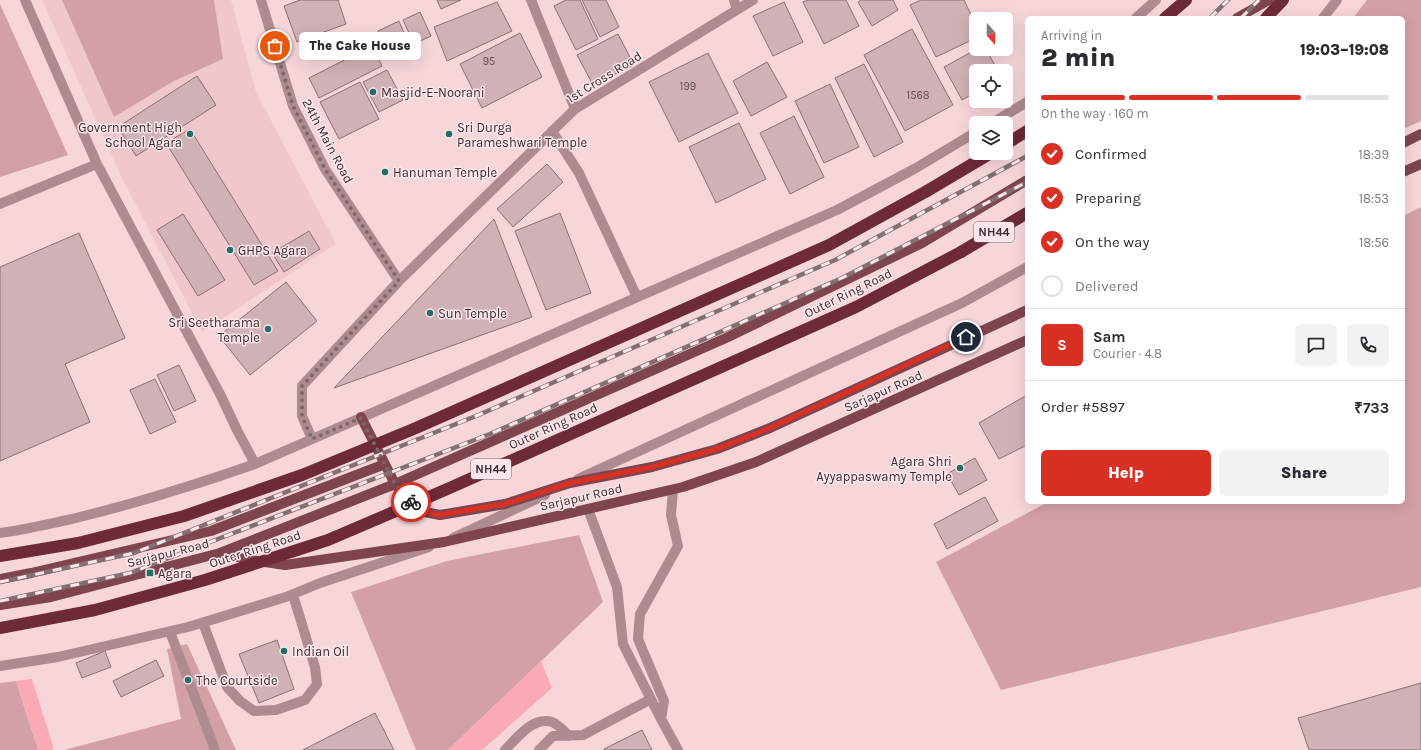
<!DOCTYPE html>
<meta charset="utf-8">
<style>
body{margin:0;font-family:Karla,sans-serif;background:#f2f2f3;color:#2b2b33;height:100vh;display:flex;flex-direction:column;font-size:15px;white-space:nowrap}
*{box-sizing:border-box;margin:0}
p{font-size:13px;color:#7c7c81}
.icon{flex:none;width:22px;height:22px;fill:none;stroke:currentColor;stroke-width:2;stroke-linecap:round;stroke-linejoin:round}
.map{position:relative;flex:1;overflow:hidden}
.sheet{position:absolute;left:1025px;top:16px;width:380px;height:488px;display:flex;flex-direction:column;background:#fff;border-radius:6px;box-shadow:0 4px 16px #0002}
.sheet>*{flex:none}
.needle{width:26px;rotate:160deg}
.tools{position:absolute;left:969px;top:12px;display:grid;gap:8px}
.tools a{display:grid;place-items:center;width:44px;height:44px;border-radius:6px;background:#fff;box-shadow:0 4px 16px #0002;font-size:20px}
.pin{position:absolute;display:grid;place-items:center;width:34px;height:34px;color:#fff;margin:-17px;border:2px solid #fff;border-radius:50%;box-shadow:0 1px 4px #0007}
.courier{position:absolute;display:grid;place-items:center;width:40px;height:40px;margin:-20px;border:3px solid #d93025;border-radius:50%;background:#fff;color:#222;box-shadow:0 1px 5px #0007}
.bubble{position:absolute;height:28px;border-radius:6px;background:#fff;box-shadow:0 4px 16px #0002;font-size:13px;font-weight:800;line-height:28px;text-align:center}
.summary em{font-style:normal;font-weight:800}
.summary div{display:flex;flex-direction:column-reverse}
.summary{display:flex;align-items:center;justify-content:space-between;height:68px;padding:0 16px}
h1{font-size:26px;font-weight:800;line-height:30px}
.bar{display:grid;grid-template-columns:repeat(4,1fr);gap:6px 4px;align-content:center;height:48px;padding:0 16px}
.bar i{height:5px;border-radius:3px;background:#e1e1e2}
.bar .active{background:#d93025}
.bar p{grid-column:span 4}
.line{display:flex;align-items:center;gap:10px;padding:0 16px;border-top:1px solid #e1e1e2}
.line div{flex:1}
.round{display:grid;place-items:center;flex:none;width:42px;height:42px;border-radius:6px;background:#f2f2f3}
ol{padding:0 16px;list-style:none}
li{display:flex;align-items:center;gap:12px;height:44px}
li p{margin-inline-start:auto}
li .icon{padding:4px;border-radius:50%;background:#d93025;color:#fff;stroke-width:4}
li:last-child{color:#7c7c81}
li i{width:22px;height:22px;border:2px solid #e1e1e2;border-radius:50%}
.primary-button{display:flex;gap:8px;margin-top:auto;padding:8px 16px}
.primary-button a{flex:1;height:46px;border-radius:6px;background:#d93025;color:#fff;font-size:16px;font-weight:800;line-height:46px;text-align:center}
.primary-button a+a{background:#f2f2f3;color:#2b2b33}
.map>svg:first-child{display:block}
</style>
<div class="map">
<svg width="1421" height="750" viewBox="0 0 1421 750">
<rect width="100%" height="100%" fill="#f7d6da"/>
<path fill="#f0c7cc" d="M42,0H231L256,92L336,244L202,332L121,176Z"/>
<path fill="#d4a0a7" d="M62,0H214L223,59L174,81L114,117Z
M1367,0H1421V121L1403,129V18H1353Z
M0,4L68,155L0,177Z
M1421,207V587L1001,690L936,562L1048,502H1403V216Z
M579,535L603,602L448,750H416L351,592L447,561Z
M187,644L236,750H64L181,719L167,649Z
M16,681L38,750H0V683Z"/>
<path fill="#f9aab6" d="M541,661L552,688L482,750H448Z
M32,679L53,746V750H38L16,681Z"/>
<path fill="#d0b1b5" stroke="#8c7073" d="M300,0H338L346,24L297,42L284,6Z
M437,0H461L441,9Z
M566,0H580L598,39L576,50L554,6Z
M582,0H606L619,27L600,37Z
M808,0H846L859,26L824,44L803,2Z
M861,0H893L898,10L872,26L858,2Z
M921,0H964L976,25V38L936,57L910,5Z
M497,2L512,31L447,61L434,27Z
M784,2L803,42L773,56L753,16Z
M420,12L431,36L414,44L403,20Z
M399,21L410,47L388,56L378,31Z
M912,29L953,105L905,131L864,55Z
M520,33L542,77L482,108L460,64Z
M618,34L634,65L593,85L577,55Z
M372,46L382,66L319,98L309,78Z
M977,49H986L998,71H976V92L962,100L944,67Z
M708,53L738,113L679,142L649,82Z
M767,62L787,97L751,116L733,81Z
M864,64L903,142L874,157L835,78Z
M387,70L403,100L379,112L363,82Z
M197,76L216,105L136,156L118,127Z
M360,82L379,119L339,139L320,102Z
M830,84L859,147L824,163L795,101Z
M794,116L824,177L790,194L760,133Z
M739,123L766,179L716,203L689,147Z
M190,129L278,271L254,285L166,143Z
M547,164L563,182L513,227L497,209Z
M560,213L591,293L546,310L515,231Z
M183,214L225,280L198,296L157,230Z
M494,219L532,317L334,388Z
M309,231L320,249L284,272L272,253Z
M79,233L125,338L65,364L90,422L0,461V267Z
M286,282L317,321L250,375L219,336Z
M179,365L196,401L174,411L157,375Z
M155,379L176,422L150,434L130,390Z
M1027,395V445L999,459L979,423Z
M975,458L987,480L959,495L947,474Z
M985,497L998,521L947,549L934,524Z
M277,640L294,689L259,703L239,654Z
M105,651L111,667L82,678L76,663Z
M156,660L164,676L121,697L113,681Z
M1421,683V750H1309L1298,718Z
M375,713L394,750H303Z
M642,730L652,750H604V749Z"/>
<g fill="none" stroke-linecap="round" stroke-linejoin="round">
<path stroke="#ae8b90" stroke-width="10" d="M25,0L97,164L220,394L237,430L255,464
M261,0L293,106L325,169L399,281
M531,0L575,109
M734,0L737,10
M1136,18L1156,0
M1323,18L1337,0
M992,123L1027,102
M552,131L579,173L637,297
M0,204L97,164
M312,439L302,416V386L399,281L575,109L753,0
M578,479L962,303L1027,267
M588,509L617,587L623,644L661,719L664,701L638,639L640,614L678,546L671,515L673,490
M0,533C24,530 48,524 72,519C134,504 195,485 255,464L837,210L916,168L976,132
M453,538L545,495
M203,623L227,687L240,701L254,711L276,710L305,700L317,684L315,667L293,595
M170,632L215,750
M0,666L58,657L188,627L286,597L320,583L429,547
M661,719L678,750
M505,750C517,738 533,716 552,722C559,725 564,731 569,736
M539,750L553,736L583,735L651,699"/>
<path stroke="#7f454f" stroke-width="10" d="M1237,18L1269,0
M1403,143L1421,134
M1403,172L1421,164
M361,417L395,484L420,511L440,515L505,504L570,483L652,467L717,449L770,428L1027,310
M220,553L250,560L285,565L444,542L683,487L756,462L1027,340
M0,579L31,573L211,531L385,464
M0,605L51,597L220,553L395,484L726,338L922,243L1027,180"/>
<path stroke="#6d2a39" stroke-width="12" d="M1165,18L1186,0
M1266,18L1283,0
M1006,144L1027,131
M927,191L991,153
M961,252L1027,213"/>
<g stroke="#846f72" stroke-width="4.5">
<path id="rail" d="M1210,18L1228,0
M1241,18L1259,0
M0,582L134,553L476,416L835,260L1027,156
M0,601L130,573L490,434L844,277L1027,182"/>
</g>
<use href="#rail" stroke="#fbe7ea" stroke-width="3" stroke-dasharray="9" stroke-linecap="butt"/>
<path stroke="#6d2a39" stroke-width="12" d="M0,556L78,543L184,516L302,475L416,428L829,245L927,191
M0,628L95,610L205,580L328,540L445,490L856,307L961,252"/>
</g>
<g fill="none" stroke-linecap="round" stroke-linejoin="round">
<path stroke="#7d696c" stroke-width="4" stroke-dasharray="0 7.2" d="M275,46L293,106L325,169L399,281L302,386V416L312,439L361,418L395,484L411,502"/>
<path stroke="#d93025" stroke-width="5" d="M411,502L420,511L440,515L468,510L505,504L570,483L652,467L717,449L770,428L966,337"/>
</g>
<g fill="#226d68" stroke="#fbe7ea" stroke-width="1.5">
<circle cx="373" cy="92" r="4"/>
<circle cx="190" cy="134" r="4"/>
<circle cx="449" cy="134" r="4"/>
<circle cx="385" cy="172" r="4"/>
<circle cx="230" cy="250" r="4"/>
<circle cx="430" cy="313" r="4"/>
<circle cx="268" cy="329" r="4"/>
<circle cx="960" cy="468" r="4"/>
<rect x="146" y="569" width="8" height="8" rx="2"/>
<circle cx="284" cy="651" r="4"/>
<circle cx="188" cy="680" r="4"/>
</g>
<g text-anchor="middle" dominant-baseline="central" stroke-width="3" stroke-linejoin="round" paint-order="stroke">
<g font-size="11" fill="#615052">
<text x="489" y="61">95</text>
<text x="688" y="86">199</text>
<text x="918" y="95">1568</text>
</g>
<g fill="#fbe7ea" stroke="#756668" stroke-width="1">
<rect x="974" y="222" width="40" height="20" rx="3"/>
<rect x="471" y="459" width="40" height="20" rx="3"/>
</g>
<g font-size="12" font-weight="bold" fill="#3c2f31">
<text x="994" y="232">NH44</text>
<text x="491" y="469">NH44</text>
</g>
<g font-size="13" fill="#3c2f31" stroke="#fbe7ea">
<text transform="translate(604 77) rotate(-32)">1st Cross Road</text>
<text transform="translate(328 141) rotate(62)">24th Main Road</text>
<text transform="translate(848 293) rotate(-26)">Outer Ring Road</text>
<text transform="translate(883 391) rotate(-24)">Sarjapur Road</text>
<text transform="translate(553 426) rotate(-24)">Outer Ring Road</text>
<text transform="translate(581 497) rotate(-13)">Sarjapur Road</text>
<text transform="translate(255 549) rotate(-18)">Outer Ring Road</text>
<text transform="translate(168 553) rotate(-14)">Sarjapur Road</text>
</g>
<g font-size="13" fill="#3c2f31" stroke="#fbe7ea" text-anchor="start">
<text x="381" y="92">Masjid-E-Noorani</text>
<text x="182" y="127" text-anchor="end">Government High<tspan x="182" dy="15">School Agara</tspan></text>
<text x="457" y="127">Sri Durga<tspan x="457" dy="15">Parameshwari Temple</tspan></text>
<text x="393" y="172">Hanuman Temple</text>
<text x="238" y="250">GHPS Agara</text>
<text x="438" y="313">Sun Temple</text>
<text x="260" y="322" text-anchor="end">Sri Seetharama<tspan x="260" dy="15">Temple</tspan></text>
<text x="952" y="461" text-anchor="end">Agara Shri<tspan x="952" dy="15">Ayyappaswamy Temple</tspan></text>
<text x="158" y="573">Agara</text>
<text x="292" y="651">Indian Oil</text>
<text x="196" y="680">The Courtside</text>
</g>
</g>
</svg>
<div class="tools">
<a><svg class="needle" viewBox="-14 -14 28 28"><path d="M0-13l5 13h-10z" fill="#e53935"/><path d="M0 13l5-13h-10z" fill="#7c7c81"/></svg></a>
<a><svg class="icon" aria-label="locate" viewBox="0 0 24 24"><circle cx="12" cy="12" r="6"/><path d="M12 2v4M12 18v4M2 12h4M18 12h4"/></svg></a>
<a><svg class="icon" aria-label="layers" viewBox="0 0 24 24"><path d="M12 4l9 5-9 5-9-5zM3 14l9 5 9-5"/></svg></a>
</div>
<div class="pin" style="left:275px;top:46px;background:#ea580c"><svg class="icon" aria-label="bag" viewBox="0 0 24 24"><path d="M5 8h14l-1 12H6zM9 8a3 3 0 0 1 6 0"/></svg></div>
<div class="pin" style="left:966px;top:337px;background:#1f2937"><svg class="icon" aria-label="home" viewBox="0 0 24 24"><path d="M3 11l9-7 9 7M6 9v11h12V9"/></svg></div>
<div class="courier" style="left:411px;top:502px"><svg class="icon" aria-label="bike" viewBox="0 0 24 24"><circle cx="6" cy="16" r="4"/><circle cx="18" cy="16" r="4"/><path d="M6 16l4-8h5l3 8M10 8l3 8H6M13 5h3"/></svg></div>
<div class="bubble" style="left:299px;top:32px;width:122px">The Cake House</div>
<section class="sheet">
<div class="summary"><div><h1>2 min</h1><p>Arriving in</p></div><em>19:03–19:08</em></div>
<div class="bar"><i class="active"></i><i class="active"></i><i class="active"></i><i></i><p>On the way · 160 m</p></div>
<ol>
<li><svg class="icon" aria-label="check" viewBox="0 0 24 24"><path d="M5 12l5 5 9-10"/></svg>Confirmed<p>18:39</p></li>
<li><svg class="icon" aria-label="check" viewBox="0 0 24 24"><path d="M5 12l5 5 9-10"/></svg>Preparing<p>18:53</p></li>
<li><svg class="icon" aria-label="check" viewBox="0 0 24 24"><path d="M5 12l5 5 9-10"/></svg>On the way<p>18:56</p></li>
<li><i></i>Delivered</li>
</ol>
<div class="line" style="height:72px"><b class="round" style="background:#d93025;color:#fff">S</b><div><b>Sam</b><p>Courier · 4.8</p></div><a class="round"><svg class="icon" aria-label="chat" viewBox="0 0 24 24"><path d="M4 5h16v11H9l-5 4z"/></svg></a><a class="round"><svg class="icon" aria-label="phone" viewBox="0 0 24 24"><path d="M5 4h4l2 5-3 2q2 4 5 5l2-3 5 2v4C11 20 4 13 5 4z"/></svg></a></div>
<div class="line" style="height:52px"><div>Order #5897</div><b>₹733</b></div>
<div class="primary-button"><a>Help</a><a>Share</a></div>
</section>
</div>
